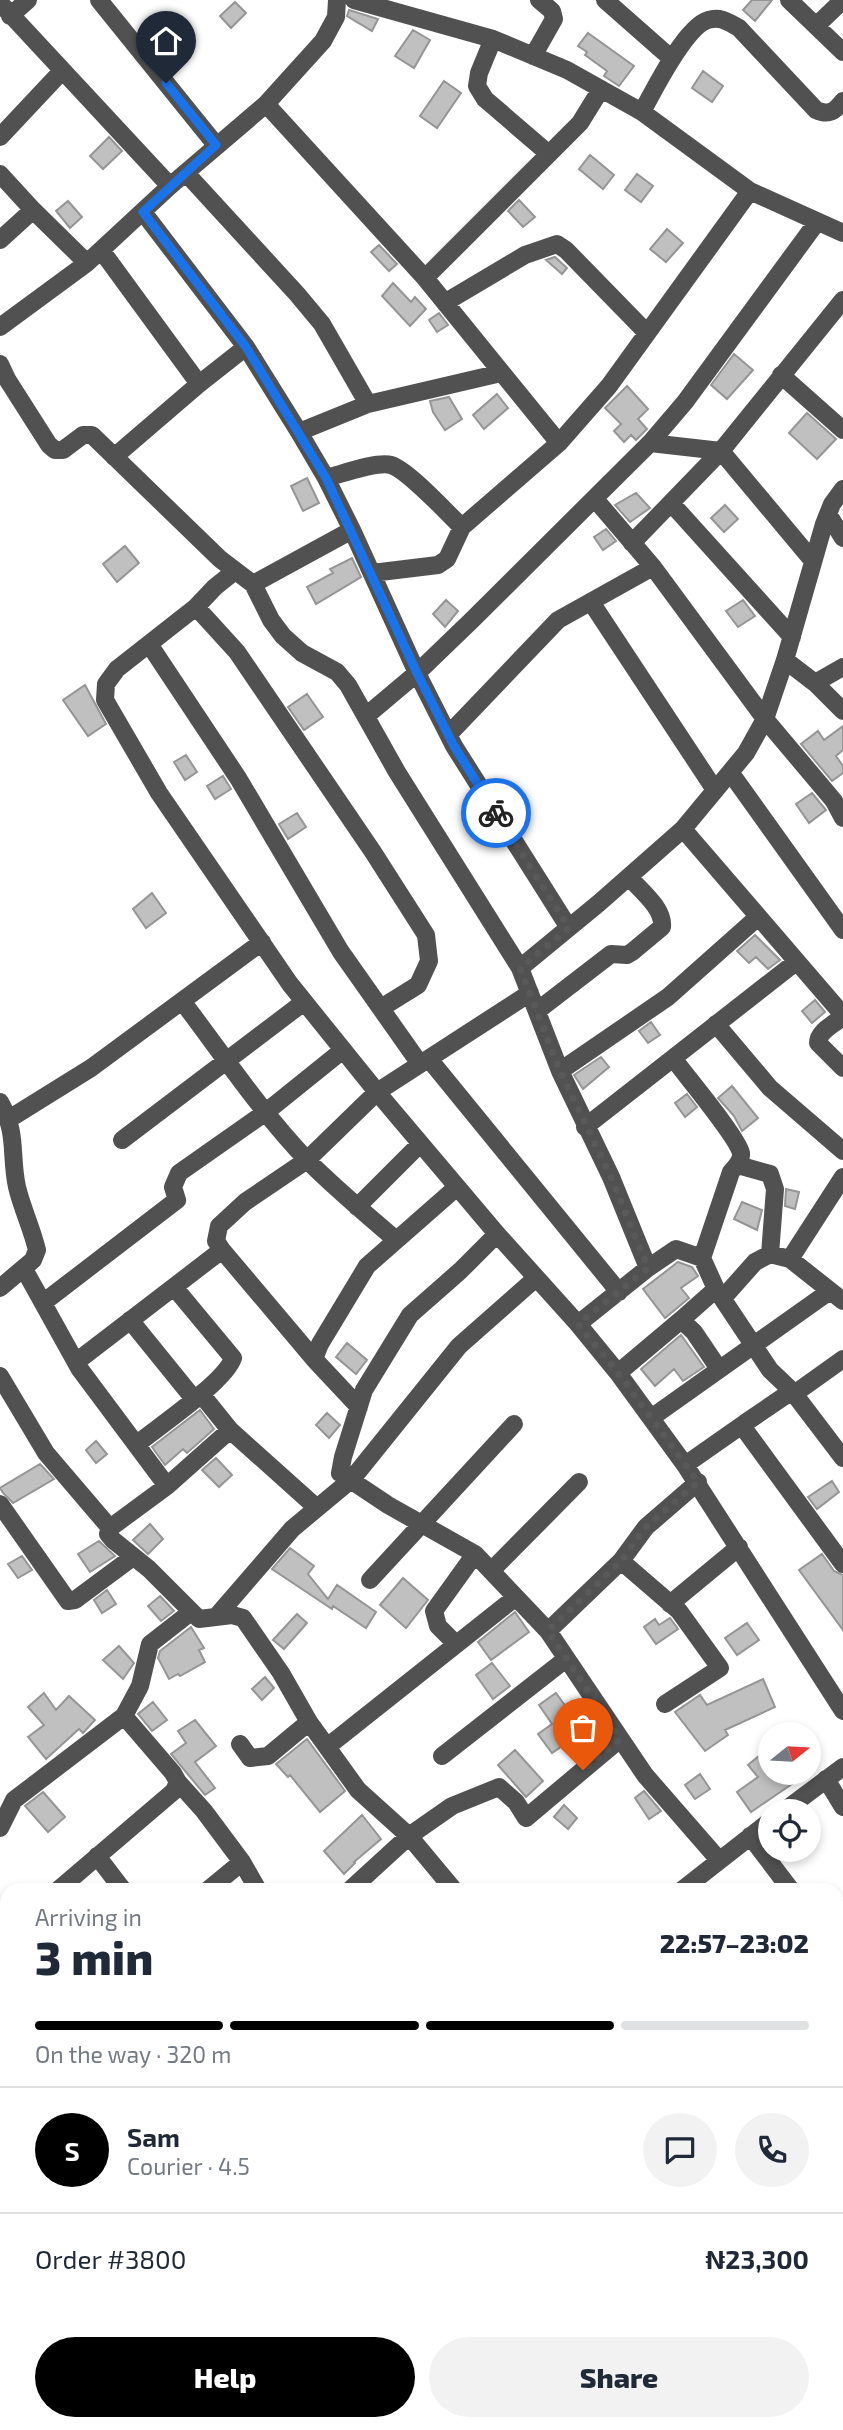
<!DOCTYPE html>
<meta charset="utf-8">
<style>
body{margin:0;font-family:"Exo 2",sans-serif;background:#f2f2f3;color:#1f2937;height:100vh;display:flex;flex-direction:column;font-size:26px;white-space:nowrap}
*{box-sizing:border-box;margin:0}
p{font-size:23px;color:#747a83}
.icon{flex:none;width:38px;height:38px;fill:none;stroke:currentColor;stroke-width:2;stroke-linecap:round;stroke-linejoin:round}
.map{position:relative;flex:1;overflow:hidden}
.details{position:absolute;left:0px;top:1883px;width:844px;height:548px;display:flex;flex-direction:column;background:#fff;border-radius:21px 21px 0 0;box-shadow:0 4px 10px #0003}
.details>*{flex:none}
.needle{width:46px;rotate:72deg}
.tools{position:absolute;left:758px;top:1722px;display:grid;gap:14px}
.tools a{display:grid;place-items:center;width:63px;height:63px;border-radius:50%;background:#fff;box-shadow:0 4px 10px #0003;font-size:35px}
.pin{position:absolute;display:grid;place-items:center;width:60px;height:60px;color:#fff;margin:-72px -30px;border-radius:50% 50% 50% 0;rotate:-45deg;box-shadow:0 0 7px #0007}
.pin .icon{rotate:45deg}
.courier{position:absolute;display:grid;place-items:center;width:70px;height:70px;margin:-35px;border:5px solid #1a73e8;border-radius:50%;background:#fff;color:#222;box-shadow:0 2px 9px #0007}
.headline em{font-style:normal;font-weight:800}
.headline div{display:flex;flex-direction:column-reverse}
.headline{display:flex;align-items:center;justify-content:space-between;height:119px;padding:0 35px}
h1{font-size:46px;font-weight:800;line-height:52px}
.bar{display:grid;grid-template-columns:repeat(4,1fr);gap:10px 7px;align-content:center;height:84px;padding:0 35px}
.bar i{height:9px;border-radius:5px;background:#e0e1e3}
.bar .current{background:#000}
.bar p{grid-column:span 4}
.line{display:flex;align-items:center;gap:18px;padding:0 35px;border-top:2px solid #e0e1e3}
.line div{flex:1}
.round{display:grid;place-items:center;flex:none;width:74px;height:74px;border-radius:37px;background:#f2f2f3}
.primary-button{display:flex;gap:14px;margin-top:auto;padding:14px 35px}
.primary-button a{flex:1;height:80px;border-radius:42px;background:#000;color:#fff;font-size:28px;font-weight:800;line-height:80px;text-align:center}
.primary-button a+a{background:#f2f2f3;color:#1f2937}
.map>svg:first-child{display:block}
</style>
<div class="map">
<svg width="843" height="2430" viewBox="0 0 843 2430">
<rect width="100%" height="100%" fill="#fff"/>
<path fill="#c0c0c0" stroke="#959595" stroke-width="2" d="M752,0H772L755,21L743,10Z
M235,2L246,13L231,28L220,16Z
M349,10L378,19L372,31L347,16Z
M413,30L430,40L414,68L395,56Z
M588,33L634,66L619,86L604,76L607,71L585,55L587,52L578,46Z
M703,71L723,86L712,102L692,88Z
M444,81L461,93L437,128L420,116Z
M109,137L122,151L103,169L90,156Z
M590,155L614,175L603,189L579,169Z
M637,174L653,186L641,202L625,190Z
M519,200L535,217L523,227L508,211Z
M68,201L82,217L70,228L56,211Z
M667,229L683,243L666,262L650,249Z
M379,245L397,264L389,271L371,252Z
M555,257L567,268L562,274L546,260Z
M393,283L411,302L415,297L426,309L410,326L382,296Z
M439,313L448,325L437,332L429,320Z
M734,354L753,370L727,399L711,385Z
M627,386L648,409L638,419L647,429L636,440L631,435L624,442L614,431L621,424L605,408Z
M497,394L508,408L484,429L473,415Z
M449,397L462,419L445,430L433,412L430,401Z
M807,413L836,439L817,459L789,433Z
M307,478L319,503L303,511L291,486Z
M636,493L650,508L630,522L615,505Z
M725,505L738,519L724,532L711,518Z
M606,529L616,541L603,550L594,537Z
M125,546L139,563L117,582L103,564Z
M352,558L361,577L316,604L307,587L333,573L330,569Z
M446,600L458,611L445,627L433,614Z
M743,600L755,616L738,627L726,611Z
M85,685L106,724L88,736L63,700Z
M307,694L323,717L304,730L288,707Z
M843,726V750L836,756L843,766V773L832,781L801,744L818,731L824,740Z
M186,755L197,772L185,780L174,762Z
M223,776L231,789L215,799L207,786Z
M812,793L826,810L809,823L796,804Z
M297,813L306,827L288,839L279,824Z
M152,893L166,913L146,928L133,909Z
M755,935L780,960L768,969L756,957L749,963L737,951Z
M815,1000L825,1012L812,1023L802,1011Z
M651,1022L660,1035L648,1043L639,1031Z
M601,1057L609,1067L583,1089L574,1075Z
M732,1086L758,1118L742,1131L734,1116L718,1098Z
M687,1094L697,1107L685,1117L675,1103Z
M786,1189L799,1192L795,1209L785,1206Z
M742,1202L762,1210L757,1230L734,1219Z
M678,1262L692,1267L698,1276L681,1288L689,1298L665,1318L643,1289Z
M681,1335L704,1367L683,1381L674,1369L655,1386L641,1369Z
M347,1343L367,1360L356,1374L336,1357Z
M200,1410L214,1429L187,1453L183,1449L165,1465L152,1447Z
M327,1413L340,1425L329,1438L316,1425Z
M96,1441L107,1454L96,1463L86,1450Z
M216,1458L232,1475L219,1487L202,1470Z
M40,1464L54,1479L13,1503L3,1493L0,1488Z
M832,1481L839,1492L817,1509L808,1497Z
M150,1524L163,1539L148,1554L133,1540Z
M99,1541L115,1556L90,1572L78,1554Z
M290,1548L314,1566L308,1574L328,1599L337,1585L376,1612L366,1628L333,1606L332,1609L272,1569Z
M822,1554L834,1571L843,1575V1630L799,1570Z
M22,1556L32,1570L18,1578L8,1564Z
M403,1578L428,1600L406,1628L380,1605Z
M107,1590L116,1604L102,1613L94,1600Z
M160,1596L174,1611L161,1621L148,1606Z
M515,1612L529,1632L491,1660L478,1642Z
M297,1614L307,1623L284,1649L273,1640Z
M670,1618L678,1629L656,1644L644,1627L655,1619L659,1625Z
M747,1623L759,1640L737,1655L725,1638Z
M191,1627L204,1648L199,1650L205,1662L180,1676L178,1674L169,1679L158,1658L160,1651Z
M119,1646L134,1663L123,1679L103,1660Z
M492,1663L510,1686L493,1699L476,1675Z
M265,1677L274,1688L262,1700L252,1689Z
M763,1679L775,1707L725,1730L728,1735L705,1751L675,1712L700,1695L707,1705Z
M44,1693L56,1710L69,1696L95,1720L83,1733L79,1729L46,1759L28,1737L44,1725L28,1707Z
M556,1693L580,1726L592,1717L605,1736L585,1753L575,1737L552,1753L538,1734L552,1724L539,1705Z
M153,1702L167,1720L152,1731L138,1714Z
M195,1720L216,1746L195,1762L215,1788L205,1795L171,1754L186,1743L178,1731Z
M307,1739L345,1791L320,1812L290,1775L288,1777L276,1764Z
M770,1747V1773H808L751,1812L737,1792L758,1777L748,1765Z
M515,1750L543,1781L526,1797L498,1765Z
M700,1774L710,1789L695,1799L685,1785Z
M644,1791L661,1811L649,1819L635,1798Z
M43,1792L65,1817L48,1832L25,1806Z
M564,1805L577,1818L568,1829L554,1817Z
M362,1815L381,1839L354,1862L355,1863L344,1874L324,1851Z"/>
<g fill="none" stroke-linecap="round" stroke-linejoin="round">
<path stroke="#515151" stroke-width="18" d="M99,0L216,145
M354,0L493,39L567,70L642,112L750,191L843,233
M605,0L672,59
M789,0L843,52
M0,3L170,186
M10,16L28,0
M816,26L843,0
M493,39L479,73L477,86L485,99L549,154
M533,56L554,19L552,11L539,0
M266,104L425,278L559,443
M642,112C654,90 685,27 708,20C721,16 728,22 739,28L816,110C829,116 835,111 843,101
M0,137L62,71
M186,173L297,294L322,324L368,404
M0,174L33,210L87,263
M143,212L246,347L299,432L326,478L352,530L417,673L454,746L569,928
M0,240L33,210
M101,250L199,384
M425,278L580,123L601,89
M446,302L525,255L557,244L566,250L647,333
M0,327L87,263L170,186L266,104L323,41L336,17L337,0
M0,364L7,379L49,445L55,450H63L83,435H92L220,559L253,584L271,620L283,636L302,653L337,672L348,685L397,772L520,968L560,1071L611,1177L648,1268
M781,375L843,430
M299,432L368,404L501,373
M650,443L721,451L813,561
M114,457L199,384L246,347
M326,478C342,474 377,461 391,465C408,470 448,514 462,527
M595,499L653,567L765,719L834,801L843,818
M671,503L792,637
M828,514L843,538
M632,543L721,451L843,300
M235,571L215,587L196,607L117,669L106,684L105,700L159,793L290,984L377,1092L497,1234L578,1324L618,1373L685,1465L843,1711
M372,573L438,565L447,559L462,527L559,443L609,386L750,191
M253,584L352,530
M591,602L715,790
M196,607L237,652L373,852L426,935L429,961L418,985L381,1008
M149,644L238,778L341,952L420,1064
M785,660L815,683L843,711
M815,683L843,667
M366,716L417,673L472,620L650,443L685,402L817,222
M449,734L558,620L653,567
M730,772L843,930
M683,829L843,1015
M520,968L599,903L683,829L746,753L765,719L785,660L824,524L832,504L843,489
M182,1001C223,1055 261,1112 308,1161C336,1189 366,1214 396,1240
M537,1011L611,954L627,955L632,952L662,927C664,908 640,890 629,877
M843,1017C834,1024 818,1031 818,1043L843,1068
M716,1024L770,1088L843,1151
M673,1058C686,1076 737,1136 741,1153C742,1161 736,1166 731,1172L702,1258L716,1289L770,1370L792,1391L843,1458
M429,1059L619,1292
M560,1071L668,997L758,917
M0,1102C18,1134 10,1155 17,1187C22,1208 32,1229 37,1250L33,1260L0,1288
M9,1119L91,1068L262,942
M585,1127L796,962
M122,1140L304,1002
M738,1165L770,1174L775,1189L770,1254
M357,1207L420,1144
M497,1234L460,1271L410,1315L364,1390L343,1457L340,1473L388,1505L475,1554L548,1631L645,1775L719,1860
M790,1259L843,1177
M24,1269L79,1368L167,1486
M716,1289L681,1320L694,1332L719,1369
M723,1298L755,1262L770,1254L790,1259L843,1301
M44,1302L177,1200L173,1187L179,1173L266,1112L343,1050
M130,1320L194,1399
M578,1324L648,1268L676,1249L702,1258
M314,1359L222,1250L216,1241L219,1226L245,1202L307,1160L377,1092L530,993
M76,1362L222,1250
M618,1373L681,1320
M0,1376L46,1453L110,1528
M792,1391L745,1423V1430L843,1564
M201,1394L230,1430L317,1508
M794,1394L843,1359
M359,1407L314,1359L320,1344L367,1266L457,1187
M651,1418L830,1291
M230,1430L167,1486L110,1528L108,1534L113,1540L149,1569L199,1619L232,1615L243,1618L281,1673L309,1722L358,1790L409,1836L454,1890
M137,1444C158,1427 226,1381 233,1358L174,1287
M685,1465L745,1423
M0,1504L68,1601L75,1600L133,1557
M621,1561L679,1611L720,1668L665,1704
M491,1571L579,1482
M370,1580L514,1424
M670,1604L739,1547
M216,1617L292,1529L352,1479L459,1346L536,1278
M548,1631L621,1561L646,1527L698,1482
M456,1644L438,1626L434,1611L475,1554
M240,1744L250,1758L268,1756L309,1722
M327,1747L516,1597
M442,1756L566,1659
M826,1779L843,1807
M178,1782L204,1811L242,1862
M784,1811L843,1767
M0,1828L14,1800L124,1716L140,1686L150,1644L191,1612
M750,1836L791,1890
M97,1856L123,1890
M58,1890L174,1791L178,1782L173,1773L124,1716
M208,1890L242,1862L258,1890
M350,1890L409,1836L452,1806L499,1787L516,1802L526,1818L620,1739
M682,1890L770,1821
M0,1926L7,1918
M836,1951L843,1959
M836,2010L843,2004
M0,2096L7,2087
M836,2144L843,2139
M0,2179L7,2186
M836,2191L843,2192
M836,2219L843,2234
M0,2318L7,2324
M836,2332L843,2328
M836,2347L843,2355
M0,2387L7,2384
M73,2424L78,2430
M509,2424L507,2426L509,2430
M652,2424L655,2430
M261,2430L268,2424
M416,2430L422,2424"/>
</g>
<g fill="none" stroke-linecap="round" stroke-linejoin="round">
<path stroke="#595959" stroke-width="7" stroke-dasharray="0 12.6" d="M496,813L569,928L520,968L560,1071L611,1177L648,1268L578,1324L618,1373L698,1482L646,1527L621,1561L548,1631L620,1739L583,1770"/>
<path stroke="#1a73e8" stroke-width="9" d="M166,83L216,145L143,212L246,347L326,478L417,673L454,746L496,813"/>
</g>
</svg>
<div class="tools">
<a><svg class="needle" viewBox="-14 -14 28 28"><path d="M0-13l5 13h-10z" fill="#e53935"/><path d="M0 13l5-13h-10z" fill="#747a83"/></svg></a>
<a><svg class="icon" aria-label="locate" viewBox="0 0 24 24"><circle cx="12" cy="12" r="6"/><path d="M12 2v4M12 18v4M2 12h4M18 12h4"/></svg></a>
</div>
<div class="pin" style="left:583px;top:1770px;background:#ea580c"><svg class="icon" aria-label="bag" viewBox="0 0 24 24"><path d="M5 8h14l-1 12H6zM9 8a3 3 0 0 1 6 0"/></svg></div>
<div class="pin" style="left:166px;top:83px;background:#1f2937"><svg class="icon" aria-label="home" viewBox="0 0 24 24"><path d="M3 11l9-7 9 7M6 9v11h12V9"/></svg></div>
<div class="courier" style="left:496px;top:813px"><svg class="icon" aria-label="bike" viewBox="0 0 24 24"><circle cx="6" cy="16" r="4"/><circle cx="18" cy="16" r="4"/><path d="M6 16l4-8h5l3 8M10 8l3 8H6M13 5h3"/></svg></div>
<section class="details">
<div class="headline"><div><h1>3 min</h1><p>Arriving in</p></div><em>22:57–23:02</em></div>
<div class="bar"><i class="current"></i><i class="current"></i><i class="current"></i><i></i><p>On the way · 320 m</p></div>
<div class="line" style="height:126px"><b class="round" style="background:#000;color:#fff">S</b><div><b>Sam</b><p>Courier · 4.5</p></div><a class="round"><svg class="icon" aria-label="chat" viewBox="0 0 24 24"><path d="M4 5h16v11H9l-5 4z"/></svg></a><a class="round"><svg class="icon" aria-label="phone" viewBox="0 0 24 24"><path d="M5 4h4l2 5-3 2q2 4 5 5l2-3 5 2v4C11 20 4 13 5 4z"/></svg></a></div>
<div class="line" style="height:91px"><div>Order #3800</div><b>₦23,300</b></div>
<div class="primary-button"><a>Help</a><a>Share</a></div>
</section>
</div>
